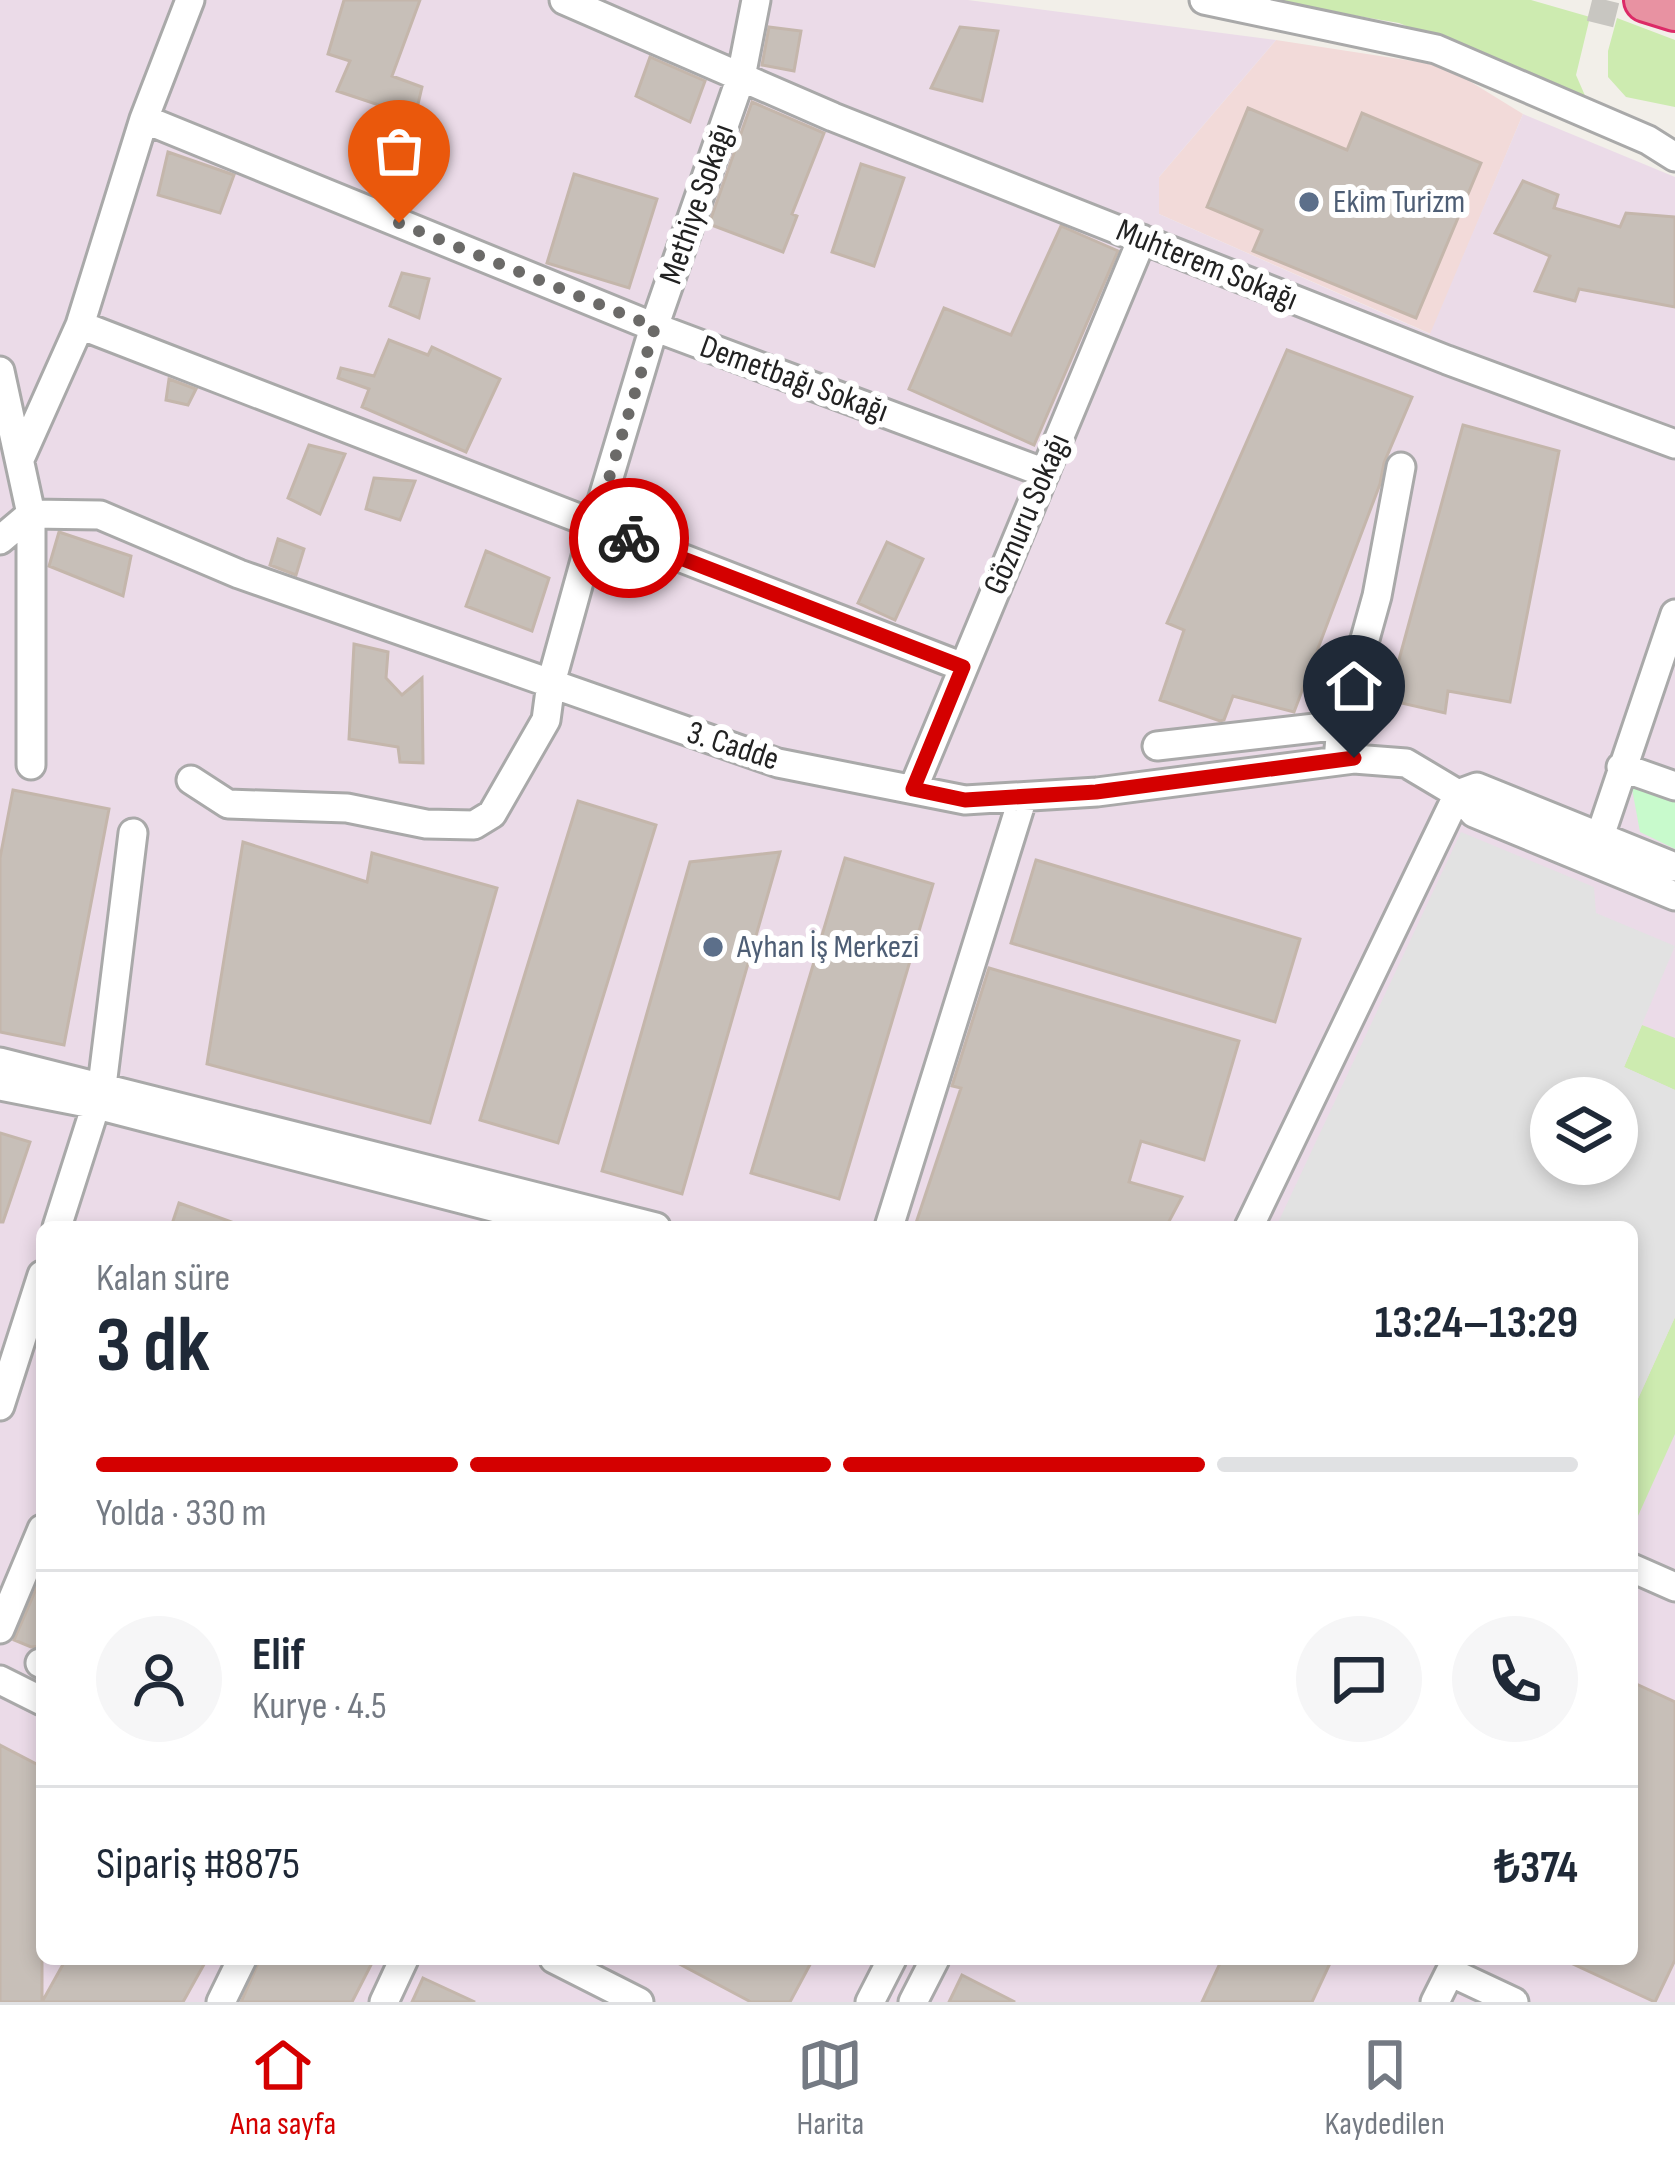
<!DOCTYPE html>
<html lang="tr">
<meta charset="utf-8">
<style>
body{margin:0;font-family:"Sofia Sans Condensed",sans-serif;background:#f6f6f7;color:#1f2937;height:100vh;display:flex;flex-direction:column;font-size:45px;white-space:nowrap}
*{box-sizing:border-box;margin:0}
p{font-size:39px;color:#747a83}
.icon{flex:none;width:66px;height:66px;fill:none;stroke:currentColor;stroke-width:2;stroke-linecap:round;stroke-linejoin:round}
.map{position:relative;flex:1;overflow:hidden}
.panel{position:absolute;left:36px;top:1221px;width:1602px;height:744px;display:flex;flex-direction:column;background:#fff;border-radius:18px;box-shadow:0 6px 18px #0003}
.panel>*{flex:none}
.controls{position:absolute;left:1530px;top:1077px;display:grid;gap:24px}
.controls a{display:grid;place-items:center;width:108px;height:108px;border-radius:50%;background:#fff;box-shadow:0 6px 18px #0003;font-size:60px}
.pin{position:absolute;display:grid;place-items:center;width:102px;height:102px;color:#fff;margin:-123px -51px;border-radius:50% 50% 50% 0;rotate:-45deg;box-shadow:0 0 12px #0007}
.pin .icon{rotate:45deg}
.courier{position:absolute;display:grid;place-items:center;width:120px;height:120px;margin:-60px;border:9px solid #d40000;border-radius:50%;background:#fff;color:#222;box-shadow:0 3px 15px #0007}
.headline em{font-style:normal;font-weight:700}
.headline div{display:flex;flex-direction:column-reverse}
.headline{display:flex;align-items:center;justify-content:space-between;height:204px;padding:0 60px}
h1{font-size:78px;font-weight:700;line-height:90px}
.bar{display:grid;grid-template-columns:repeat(4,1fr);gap:18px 12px;align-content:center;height:144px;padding:0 60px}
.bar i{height:15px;border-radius:9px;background:#e0e1e3}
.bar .on{background:#d40000}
.bar p{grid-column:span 4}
.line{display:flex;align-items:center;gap:30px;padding:0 60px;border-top:3px solid #e0e1e3}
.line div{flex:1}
.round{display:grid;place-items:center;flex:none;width:126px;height:126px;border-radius:63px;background:#f6f6f7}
.menu{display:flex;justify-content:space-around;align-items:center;height:168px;border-top:3px solid #e0e1e3;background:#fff;font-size:33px;color:#747a83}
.menu a{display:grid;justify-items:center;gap:6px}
.menu .on{color:#d40000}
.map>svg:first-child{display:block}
</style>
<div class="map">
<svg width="1675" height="2002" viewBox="0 0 1675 2002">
<rect width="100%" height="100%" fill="#f2efe9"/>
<path fill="#f2dad9" d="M1276,40L1445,66L1523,114L1431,334L1159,214V177Z"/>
<path fill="#ebdbe8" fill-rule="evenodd" d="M0,0H968L1276,40L1159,177V214L1430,334L1523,114L1675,177V2002H0ZM1551,1098H1617V1164H1551ZM42,1227H1632V1959H42Z"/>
<path fill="#cdebb0" d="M1263,0H1531L1590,17L1576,75L1590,107L1552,87L1399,23Z
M1617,18L1675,40V107L1626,97L1608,77V51Z
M1642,1025L1675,1038V1090L1624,1067Z
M1675,1317V1434L1633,1527L1632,1412Z"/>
<path fill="#c8facc" d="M1630,778L1675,793V849L1640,832Z"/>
<path fill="#e2e2e2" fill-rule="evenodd" d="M1461,832L1594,887L1596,913L1675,946L1624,1067L1675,1090V1317L1632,1412V1227H1276ZM1551,1098H1617V1164H1551Z"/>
<path fill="#c7bfb8" stroke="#c4b6ab" stroke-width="3" d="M344,0H420L392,76L422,87L415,117L337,91L350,61L328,54Z
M769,27L801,31L794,71L762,65Z
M960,27L998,31L982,101L931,88Z
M650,57L705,81L690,122L636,96Z
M752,102L824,133L792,214L797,216L783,252L709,224Z
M1248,108L1347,150L1362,113L1481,163L1416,318L1253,251L1262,230L1207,207Z
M168,152L234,175L220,213L158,195Z
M861,164L904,178L874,266L832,252Z
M574,174L657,199L629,288L547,263Z
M1523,181L1558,195L1554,208L1620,227L1626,213L1675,217V307L1579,289L1575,301L1535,291L1550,256L1495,233Z
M1061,226L1118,251L1034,445L909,389L944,308L1011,335Z
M402,273L429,279L419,318L390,306Z
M389,340L428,355L432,347L500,379L466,452L362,407L369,389L338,378L341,368L374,376Z
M1287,350L1412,397L1384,463L1380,484L1294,712L1233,696L1224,720L1220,721L1160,700L1184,630L1167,623Z
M169,379L196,389L188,405L166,400Z
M1463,425L1559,451L1510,702L1448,691L1445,713L1388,700Z
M309,445L345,454L320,514L288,498Z
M374,478L415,481L400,520L366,509Z
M59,532L131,556L123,596L49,566Z
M278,539L304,549L296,575L270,565Z
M887,542L923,559L895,620L858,603Z
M486,551L549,578L532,631L466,606Z
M354,644L388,652L386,678L402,695L422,678L423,763L400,762L398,747L349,739Z
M13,790L109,809L64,1045L0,1032V858Z
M578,801L656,825L558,1143L480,1120Z
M243,842L367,882L372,853L497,888L430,1123L207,1064Z
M780,852L682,1194L602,1171L690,862Z
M845,858L933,884L839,1199L751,1173Z
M1036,860L1300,939L1275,1022L1011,943Z
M989,968L1239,1041L1204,1160L1141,1141L1129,1182L1182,1197L1166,1227H930L916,1223L961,1088L952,1086Z
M0,1133L30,1142L3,1222H0Z
M179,1203L240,1225V1227H171Z
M42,1575V1646L31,1647L14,1640Z
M1632,1682L1675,1702V1960L1655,2002L1562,1959H1632Z
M0,1745L42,1767V2002L66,1959H207L183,2002H0Z
M260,1959H374L352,2002H241Z
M670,1959H813L790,2002H751Z
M1222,1959H1332L1312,2002H1202Z
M962,1975L1015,2002H949Z
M423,1978L475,2002H412Z"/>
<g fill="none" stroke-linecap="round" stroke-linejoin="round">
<path stroke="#c8c6c1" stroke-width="27" stroke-dasharray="27 14" stroke-linecap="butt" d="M1600,24L1606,0"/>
<g stroke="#a9a9a9" stroke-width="33">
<path id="minor" d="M190,0L144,119L80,325L963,667
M564,0L833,117L1447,360L1675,444
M1204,0L1436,49L1648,140L1675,157
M144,119L654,327L1045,473
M0,371L31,514V765
M20,459L80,325
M0,540L31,514L100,515L239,574L778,763L965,800L1097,792L1354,759L1406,763L1458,794L1474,813L1675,896
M1157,746L1341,725
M1338,761L1341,725L1377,596L1401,467
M1621,767L1675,786
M191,780L228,804L347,808L426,824L474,825L492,814L546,720L551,683L595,524L654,327L741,77L756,0
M913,789L1142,239
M1595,851L1675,614
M0,1062L656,1227
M0,1086L97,1105L570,1227
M57,1227L102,1086L133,833
M889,1227L1023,797
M1249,1227L1458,794L1477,787L1675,867
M0,1406L42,1275
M1632,1568L1675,1587
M0,1629L42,1529
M40,1663L42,1664
M0,1680L42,1701
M554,1959L639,2002
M221,2002L242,1959
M384,2002L404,1959
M870,2002L892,1959
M913,2002L935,1959
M1435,2002L1450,1972L1514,2002"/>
</g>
<g stroke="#dc2a67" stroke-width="48">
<path id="highway" d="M1646,0L1675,9"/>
</g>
<use href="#minor" stroke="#fff" stroke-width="27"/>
<use href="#highway" stroke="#e892a2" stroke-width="42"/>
</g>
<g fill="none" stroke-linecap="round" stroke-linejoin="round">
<path stroke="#6b6a68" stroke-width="12" stroke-dasharray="0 21.6" d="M399,223L655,327L595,524L629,538"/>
<path stroke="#d40000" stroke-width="15" d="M629,538L963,667L913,789L965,800L1096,792L1354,758"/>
</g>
<g fill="#5c6f8a" stroke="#fff" stroke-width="4.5">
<circle cx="1309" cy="202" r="12"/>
<circle cx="713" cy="947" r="12"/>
</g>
<g text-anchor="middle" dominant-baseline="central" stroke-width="12" stroke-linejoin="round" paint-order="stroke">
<g font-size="33" fill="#4e5e75" stroke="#fff" text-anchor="start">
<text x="1333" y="202">Ekim Turizm</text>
<text x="737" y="947">Ayhan İş Merkezi</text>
</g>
<g font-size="33" fill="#222" stroke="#fff">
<text transform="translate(697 204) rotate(-71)">Methiye Sokağı</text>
<text transform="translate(1207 265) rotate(22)">Muhterem Sokağı</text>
<text transform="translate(794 379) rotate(20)">Demetbağı Sokağı</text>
<text transform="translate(1027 514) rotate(-67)">Göznuru Sokağı</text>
<text transform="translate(733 746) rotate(18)">3. Cadde</text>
</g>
</g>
</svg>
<div class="controls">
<a><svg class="icon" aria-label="layers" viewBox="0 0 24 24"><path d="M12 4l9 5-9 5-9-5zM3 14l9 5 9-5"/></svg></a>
</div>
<div class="pin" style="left:399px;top:223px;background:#ea580c"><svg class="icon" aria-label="bag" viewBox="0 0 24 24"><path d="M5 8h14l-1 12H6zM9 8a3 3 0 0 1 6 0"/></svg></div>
<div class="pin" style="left:1354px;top:758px;background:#1f2937"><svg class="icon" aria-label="home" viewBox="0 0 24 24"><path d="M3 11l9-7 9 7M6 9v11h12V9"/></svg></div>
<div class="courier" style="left:629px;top:538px"><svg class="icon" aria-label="bike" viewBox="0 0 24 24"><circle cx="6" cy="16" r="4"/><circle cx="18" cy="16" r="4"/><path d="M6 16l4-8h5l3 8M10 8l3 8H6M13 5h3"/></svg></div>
<section class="panel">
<div class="headline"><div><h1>3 dk</h1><p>Kalan süre</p></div><em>13:24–13:29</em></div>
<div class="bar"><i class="on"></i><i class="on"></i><i class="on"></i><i></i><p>Yolda · 330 m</p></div>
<div class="line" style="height:216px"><a class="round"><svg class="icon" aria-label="person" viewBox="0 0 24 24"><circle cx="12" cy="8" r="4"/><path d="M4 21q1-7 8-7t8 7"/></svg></a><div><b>Elif</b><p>Kurye · 4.5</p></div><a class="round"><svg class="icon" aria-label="chat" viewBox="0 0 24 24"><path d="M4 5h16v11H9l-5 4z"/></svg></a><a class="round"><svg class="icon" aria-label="phone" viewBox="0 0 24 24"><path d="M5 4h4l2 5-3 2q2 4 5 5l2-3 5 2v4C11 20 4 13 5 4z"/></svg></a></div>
<div class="line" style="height:156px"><div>Sipariş #8875</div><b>₺374</b></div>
</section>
</div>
<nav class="menu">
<a class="on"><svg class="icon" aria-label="home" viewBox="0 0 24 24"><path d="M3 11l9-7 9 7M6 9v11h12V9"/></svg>Ana sayfa</a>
<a><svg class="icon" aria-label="map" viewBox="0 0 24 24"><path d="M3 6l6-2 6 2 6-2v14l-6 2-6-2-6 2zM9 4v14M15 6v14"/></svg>Harita</a>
<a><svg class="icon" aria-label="saved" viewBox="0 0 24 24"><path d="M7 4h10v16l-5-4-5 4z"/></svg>Kaydedilen</a>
</nav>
